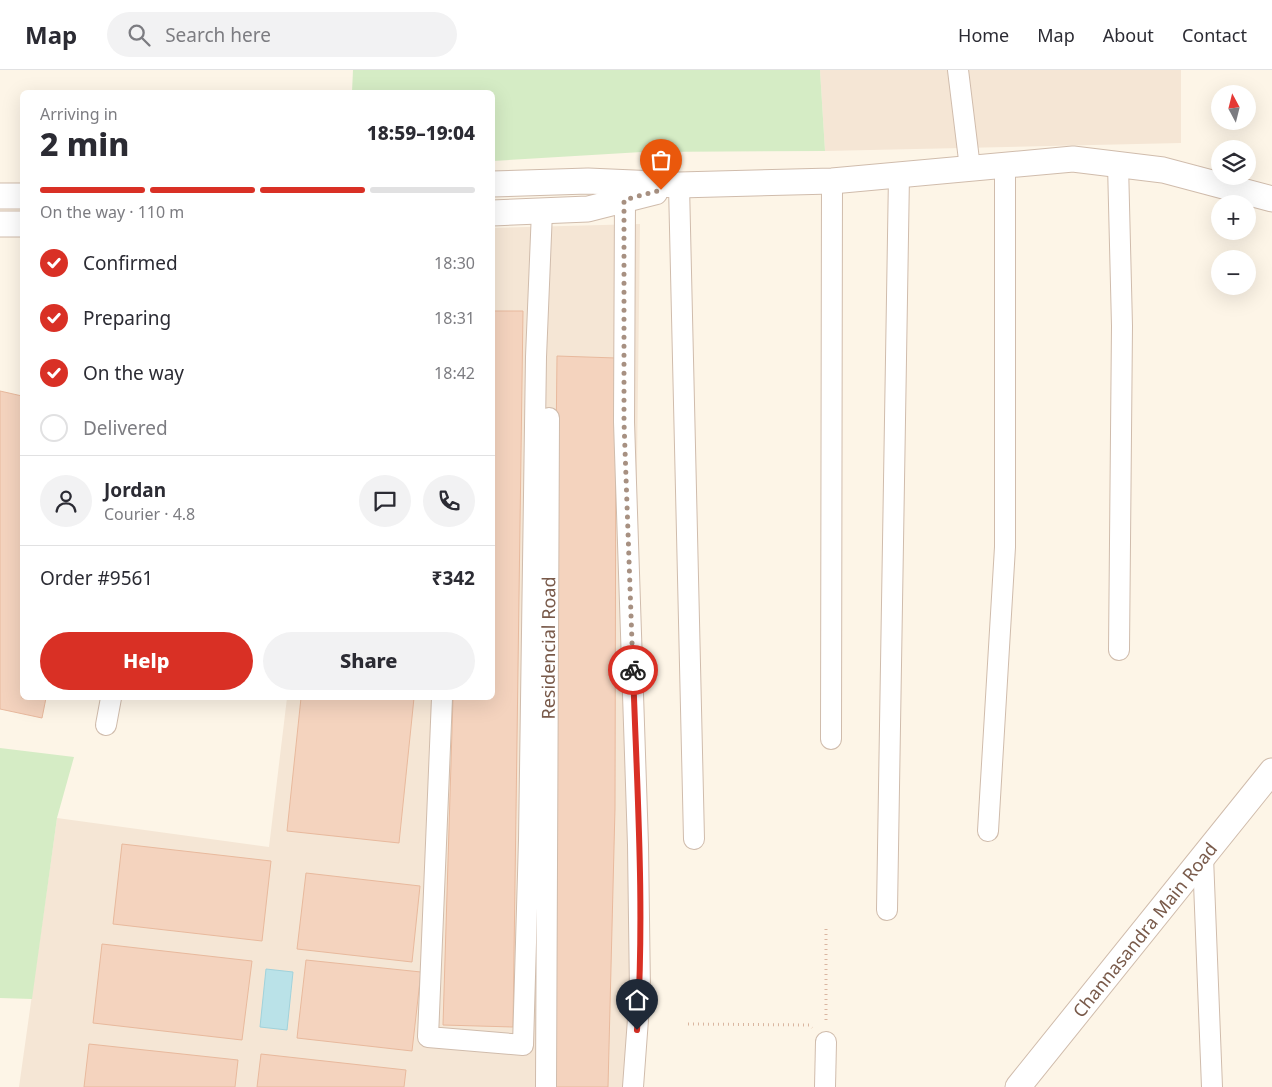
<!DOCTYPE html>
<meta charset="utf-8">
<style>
body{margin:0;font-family:"Noto Sans",sans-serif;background:#f2f2f3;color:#2b2b33;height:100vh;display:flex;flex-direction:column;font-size:19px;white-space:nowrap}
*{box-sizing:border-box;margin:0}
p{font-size:16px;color:#7c7c81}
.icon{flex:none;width:28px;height:28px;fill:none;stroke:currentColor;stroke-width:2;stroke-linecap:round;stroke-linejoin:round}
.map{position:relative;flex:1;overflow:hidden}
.sheet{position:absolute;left:20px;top:20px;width:475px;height:610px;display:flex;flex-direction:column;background:#fff;border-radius:8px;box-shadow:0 5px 20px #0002}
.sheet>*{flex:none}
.needle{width:32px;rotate:353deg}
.tools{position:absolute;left:1211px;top:15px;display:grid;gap:10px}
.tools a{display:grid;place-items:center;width:45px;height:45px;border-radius:50%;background:#fff;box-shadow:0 5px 20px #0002;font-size:25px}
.pin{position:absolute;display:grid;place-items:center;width:42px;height:42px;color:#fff;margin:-51px -21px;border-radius:50% 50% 50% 0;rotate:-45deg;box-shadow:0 0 5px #0007}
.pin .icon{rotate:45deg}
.courier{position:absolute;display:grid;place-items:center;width:50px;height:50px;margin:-25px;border:4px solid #d93025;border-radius:50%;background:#fff;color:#222;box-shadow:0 1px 6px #0007}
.head em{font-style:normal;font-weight:800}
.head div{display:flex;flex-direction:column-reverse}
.head{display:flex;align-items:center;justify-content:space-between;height:85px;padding:0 20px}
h1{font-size:32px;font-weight:800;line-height:38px}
.bar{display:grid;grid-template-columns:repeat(4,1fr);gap:8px 5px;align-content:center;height:60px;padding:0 20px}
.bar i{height:6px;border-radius:4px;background:#e1e1e2}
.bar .active{background:#d93025}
.bar p{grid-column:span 4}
.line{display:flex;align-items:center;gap:12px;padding:0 20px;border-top:1px solid #e1e1e2}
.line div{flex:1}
.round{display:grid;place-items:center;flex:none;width:52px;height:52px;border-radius:26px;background:#f2f2f3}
ol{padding:0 20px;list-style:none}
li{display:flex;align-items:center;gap:15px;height:55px}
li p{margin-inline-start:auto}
li .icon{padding:5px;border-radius:50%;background:#d93025;color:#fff;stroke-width:4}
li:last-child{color:#7c7c81}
li i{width:28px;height:28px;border:2px solid #e1e1e2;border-radius:50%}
.primary-button{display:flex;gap:10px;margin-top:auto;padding:10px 20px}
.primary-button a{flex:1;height:58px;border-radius:30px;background:#d93025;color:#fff;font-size:20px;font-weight:800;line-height:58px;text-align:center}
.primary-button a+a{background:#f2f2f3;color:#2b2b33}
header{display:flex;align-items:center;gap:30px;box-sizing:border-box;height:70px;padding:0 25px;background:#fff;border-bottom:1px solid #e1e1e2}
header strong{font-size:24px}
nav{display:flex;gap:28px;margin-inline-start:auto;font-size:18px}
.search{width:350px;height:45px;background:#f2f2f3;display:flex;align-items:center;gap:12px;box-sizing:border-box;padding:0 18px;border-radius:28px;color:#7c7c81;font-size:19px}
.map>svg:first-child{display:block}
</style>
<header>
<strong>Map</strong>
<div class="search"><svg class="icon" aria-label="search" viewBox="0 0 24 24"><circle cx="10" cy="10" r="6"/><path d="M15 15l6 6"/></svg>Search here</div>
<nav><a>Home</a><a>Map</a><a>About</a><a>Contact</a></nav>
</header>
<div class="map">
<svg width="1272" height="1017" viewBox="0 0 1272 1017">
<rect width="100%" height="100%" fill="#fdf5e7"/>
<path fill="#f5e6d5" d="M820,0H1181V73L825,81Z
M640,154L632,794L637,1017H19L57,748L269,777L287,628H492L493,158Z"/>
<path fill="#d5ecc5" d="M353,0H820L825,81L642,82L493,91L492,22H352Z
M0,678L74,687L57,748L32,929L0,928Z"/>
<path fill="#bae2e8" stroke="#a0d2db" d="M266,899L293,902L287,960L260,957Z"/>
<path fill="#f4d3be" stroke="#e8b99d" d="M492,241H523L513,957L443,955L453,628H492Z
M557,286L616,288L615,738L608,1017H549Z
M0,321L22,326V628H46L42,648L0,639Z
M301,628H414L399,773L287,761Z
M122,774L271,791L262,871L113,854Z
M306,803L420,816L412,892L297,879Z
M102,874L252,891L242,970L93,953Z
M306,890L421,902L412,981L297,968Z
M89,974L238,990L235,1017H84Z
M261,984L406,1000L404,1017H257Z"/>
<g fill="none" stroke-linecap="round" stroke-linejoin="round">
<g stroke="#d0bcac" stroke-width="22">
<g id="minor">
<path d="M958,0L970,98"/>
<path d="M1118,94L1122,256L1119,580"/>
<path d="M679,115L694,769"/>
<path d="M625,130L624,352L638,775L640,922L633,1017"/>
<path d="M442,628L428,967L523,975L529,770L536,287L542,141"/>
<path d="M106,655L111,628"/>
<path d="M831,669L832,111"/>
<path d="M988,761L1005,477V95"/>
<path d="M1203,787L1212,1017"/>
<path d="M887,840L899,105"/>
<path id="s1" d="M546,1017L549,348"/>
<path d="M825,1017L826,972"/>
</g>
</g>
<g stroke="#d0bcac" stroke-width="27">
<g id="tertiary">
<path d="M492,114L588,111L679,115L832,111L1073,89L1163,100L1272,129"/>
<path d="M0,126H22"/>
<path d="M492,143L588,139L655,122"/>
<path d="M0,154H22"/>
<path id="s2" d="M1018,1017L1272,701"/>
</g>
</g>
<path stroke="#dab6a0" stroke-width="3" stroke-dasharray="1 4" stroke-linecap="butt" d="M826,859V952
M688,954L809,955L812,958"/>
<use href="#minor" stroke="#fff" stroke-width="20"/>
<use href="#tertiary" stroke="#fff" stroke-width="25"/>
</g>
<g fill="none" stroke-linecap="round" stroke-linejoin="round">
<path stroke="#a79081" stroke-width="5" stroke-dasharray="0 9" d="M633,600L624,352V130L661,120"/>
<path stroke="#d93025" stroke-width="6" d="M633,600C637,719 645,841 637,960"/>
</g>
<g text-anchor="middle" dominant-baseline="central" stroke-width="4" stroke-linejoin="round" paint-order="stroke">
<g font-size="18" fill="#795a4a" stroke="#fff8ef">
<text stroke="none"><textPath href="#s1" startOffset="439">Residencial Road</textPath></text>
<text stroke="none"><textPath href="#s2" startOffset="202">Channasandra Main Road</textPath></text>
</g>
</g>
</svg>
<div class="tools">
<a><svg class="needle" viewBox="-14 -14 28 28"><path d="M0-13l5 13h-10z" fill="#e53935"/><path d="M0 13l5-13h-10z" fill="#7c7c81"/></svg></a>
<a><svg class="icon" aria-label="layers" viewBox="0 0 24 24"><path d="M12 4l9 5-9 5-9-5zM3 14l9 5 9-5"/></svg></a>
<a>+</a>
<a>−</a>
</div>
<div class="pin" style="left:661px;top:120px;background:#ea580c"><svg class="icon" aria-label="bag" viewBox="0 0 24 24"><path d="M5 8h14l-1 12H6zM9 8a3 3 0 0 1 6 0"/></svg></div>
<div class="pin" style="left:637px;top:960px;background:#1f2937"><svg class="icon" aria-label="home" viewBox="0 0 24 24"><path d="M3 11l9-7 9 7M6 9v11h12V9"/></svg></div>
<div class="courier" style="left:633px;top:600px"><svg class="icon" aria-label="bike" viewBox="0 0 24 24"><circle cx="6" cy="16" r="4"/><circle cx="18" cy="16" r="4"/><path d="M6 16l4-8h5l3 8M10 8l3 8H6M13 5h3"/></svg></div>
<section class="sheet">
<div class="head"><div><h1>2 min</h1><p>Arriving in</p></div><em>18:59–19:04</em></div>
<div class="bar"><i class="active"></i><i class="active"></i><i class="active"></i><i></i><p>On the way · 110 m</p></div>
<ol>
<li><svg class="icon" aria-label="check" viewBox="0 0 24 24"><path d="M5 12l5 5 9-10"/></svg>Confirmed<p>18:30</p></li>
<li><svg class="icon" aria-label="check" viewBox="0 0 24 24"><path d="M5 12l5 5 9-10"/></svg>Preparing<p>18:31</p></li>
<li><svg class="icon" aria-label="check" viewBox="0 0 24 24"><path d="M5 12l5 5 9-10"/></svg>On the way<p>18:42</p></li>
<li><i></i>Delivered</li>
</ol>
<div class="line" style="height:90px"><a class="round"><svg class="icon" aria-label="person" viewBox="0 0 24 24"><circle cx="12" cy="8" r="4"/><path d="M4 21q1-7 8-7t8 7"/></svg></a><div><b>Jordan</b><p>Courier · 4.8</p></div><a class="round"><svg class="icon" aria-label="chat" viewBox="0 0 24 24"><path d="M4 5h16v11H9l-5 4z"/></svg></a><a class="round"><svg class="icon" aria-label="phone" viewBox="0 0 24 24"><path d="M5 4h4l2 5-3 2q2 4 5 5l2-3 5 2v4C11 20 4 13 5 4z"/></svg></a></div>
<div class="line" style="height:65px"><div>Order #9561</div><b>₹342</b></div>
<div class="primary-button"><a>Help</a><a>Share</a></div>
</section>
</div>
